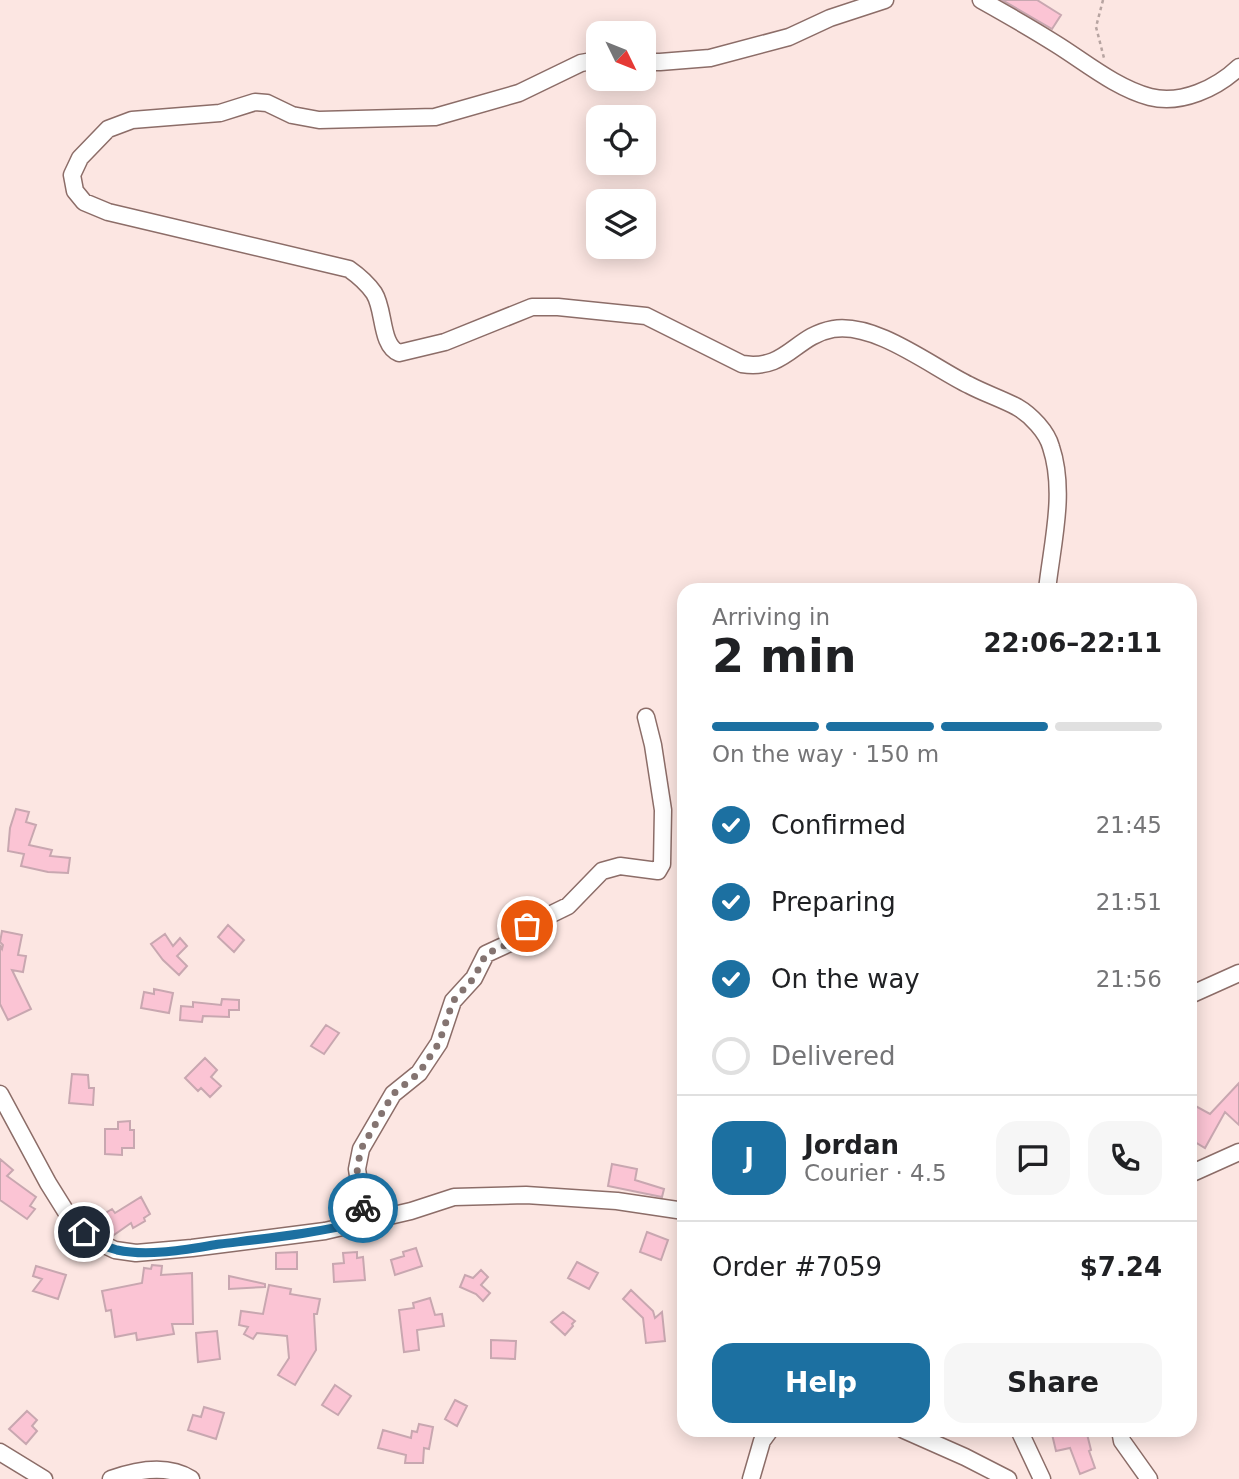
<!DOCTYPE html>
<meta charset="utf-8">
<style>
body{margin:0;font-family:"DejaVu Sans",sans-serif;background:#f6f6f6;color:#202124;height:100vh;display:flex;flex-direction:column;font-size:26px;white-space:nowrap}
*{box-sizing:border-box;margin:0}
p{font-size:23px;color:#757577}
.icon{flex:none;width:38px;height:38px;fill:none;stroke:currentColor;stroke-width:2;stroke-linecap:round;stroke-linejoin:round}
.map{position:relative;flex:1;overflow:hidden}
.panel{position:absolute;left:677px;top:583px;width:520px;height:854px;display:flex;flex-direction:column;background:#fff;border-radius:21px;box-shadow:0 4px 18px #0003}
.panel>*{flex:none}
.needle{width:46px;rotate:133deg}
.fabs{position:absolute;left:586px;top:21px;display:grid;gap:14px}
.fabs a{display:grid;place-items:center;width:70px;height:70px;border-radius:14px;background:#fff;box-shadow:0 4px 18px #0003;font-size:35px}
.pin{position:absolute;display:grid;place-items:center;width:60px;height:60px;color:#fff;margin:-30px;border:4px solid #fff;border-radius:50%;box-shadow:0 2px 7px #0007}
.courier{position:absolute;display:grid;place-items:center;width:70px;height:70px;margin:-35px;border:5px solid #1c70a1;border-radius:50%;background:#fff;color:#222;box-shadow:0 2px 9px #0007}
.summary em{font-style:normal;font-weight:600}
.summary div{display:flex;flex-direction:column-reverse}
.summary{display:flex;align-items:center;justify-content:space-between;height:119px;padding:0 35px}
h1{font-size:46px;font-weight:600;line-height:52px}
.bar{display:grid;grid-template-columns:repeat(4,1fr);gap:10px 7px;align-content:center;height:84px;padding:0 35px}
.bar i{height:9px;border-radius:5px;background:#e0e0e0}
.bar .active{background:#1c70a1}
.bar p{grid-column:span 4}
.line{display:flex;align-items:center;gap:18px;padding:0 35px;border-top:2px solid #e0e0e0}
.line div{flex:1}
.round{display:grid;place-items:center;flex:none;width:74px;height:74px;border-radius:21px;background:#f6f6f6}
ol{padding:0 35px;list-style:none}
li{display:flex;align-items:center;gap:21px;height:77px}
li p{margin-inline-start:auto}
li .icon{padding:7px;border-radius:50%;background:#1c70a1;color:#fff;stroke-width:4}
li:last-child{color:#757577}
li i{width:38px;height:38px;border:4px solid #e0e0e0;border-radius:50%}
.cta{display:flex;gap:14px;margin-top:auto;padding:14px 35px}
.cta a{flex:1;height:80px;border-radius:21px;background:#1c70a1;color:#fff;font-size:28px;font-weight:600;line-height:80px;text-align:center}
.cta a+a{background:#f6f6f6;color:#202124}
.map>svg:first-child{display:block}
</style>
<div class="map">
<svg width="1239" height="1479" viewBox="0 0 1239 1479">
<rect width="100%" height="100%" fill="#fce6e2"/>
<path fill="#fbc4d4" stroke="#c8a7b0" stroke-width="2" d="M1002,0H1037L1061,15L1052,29Z
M16,809L29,812L26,822L36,825L29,845L52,850L50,856L70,858L68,873L48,872L21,866L24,854L8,851L10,828Z
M228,925L244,940L234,952L218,937Z
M2,931L22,935L18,955L26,956L23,972L12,970L31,1009L8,1020L0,1004V945L2,949L3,945L0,942Z
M165,934L173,946L180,938L187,946L177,956L187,966L179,975L163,960L151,944Z
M154,989L173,993L169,1013L141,1008L144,992L154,994Z
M222,999L239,1000V1010H229V1017L203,1016L202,1022L180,1020L181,1006L193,1007V1002L221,1005Z
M326,1025L339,1033L324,1054L311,1046Z
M205,1058L217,1070L211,1077L221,1086L210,1097L201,1088L198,1091L185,1078Z
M72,1074L88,1075L89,1088H94L93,1105L69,1103Z
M1239,1083V1125L1225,1112L1205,1148L1190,1139V1103L1210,1114Z
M130,1121V1130H134V1148H122V1155L105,1154V1129H118V1122Z
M0,1159L13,1170L7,1176L36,1197L30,1206L35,1209L27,1219L0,1200Z
M612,1164L637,1169L635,1180L664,1189L662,1197L608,1186Z
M141,1197L150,1214L144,1218L145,1221L133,1228L131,1223L111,1237L106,1234L99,1224L102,1222L99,1217L112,1209L115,1213Z
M647,1232L668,1240L661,1260L640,1252Z
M416,1248L422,1266L395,1275L391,1260L404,1256L403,1252Z
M297,1252V1269H276V1253Z
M357,1252V1258L363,1257L365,1280L334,1282L333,1264L344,1263L343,1253Z
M577,1262L598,1273L589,1289L568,1278Z
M152,1265L162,1266L161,1275L192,1273L193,1324H172L174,1334L137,1340L136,1333L115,1337L111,1310L106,1311L102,1291L142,1283L144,1268L151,1269Z
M36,1266L66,1275L58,1299L33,1291L42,1279L33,1276Z
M481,1270L488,1277L481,1285L490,1293L483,1301L476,1294L460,1287L465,1275L473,1278Z
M229,1276L265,1284V1287L229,1289Z
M269,1285L291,1289L290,1294L320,1299L317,1314H314L316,1350L295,1385L278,1375L289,1358L287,1336L257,1333L253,1339L244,1334L248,1327L239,1325L241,1311L263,1314Z
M631,1290L653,1311L655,1318L662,1312L665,1341L646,1343L643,1318L623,1299Z
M430,1298L435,1315L442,1314L444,1326L417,1330L419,1350L404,1352L399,1310L414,1308L413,1303Z
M563,1312L575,1321L572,1324L573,1326L565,1335L551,1322Z
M217,1331L220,1359L198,1362L196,1333Z
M491,1340L516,1341L515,1359L491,1358Z
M335,1385L351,1396L338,1415L322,1405Z
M455,1400L467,1406L457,1426L445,1419Z
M204,1407L224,1413L216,1439L188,1430L193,1415L201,1417Z
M27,1411L37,1420L32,1426L37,1431L26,1444L9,1429Z
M419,1424L433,1427L429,1449L424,1448L423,1463H405L406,1455L378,1448L383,1430L411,1438L412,1431L417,1432Z
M1051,1430H1086L1091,1450L1089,1451L1095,1468L1080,1474L1070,1448L1056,1451Z"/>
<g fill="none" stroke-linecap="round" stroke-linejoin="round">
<g stroke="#8c6d68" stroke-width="19">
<path id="minor" d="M981,0C1006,14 1031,28 1056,44C1085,62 1116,88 1150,97C1181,105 1217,88 1239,67
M598,60L581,63L519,93L435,117L319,120L292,115L267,103L255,102L220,113L132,120L108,129L80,158L72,175L75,191L84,202L108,212L349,269C359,276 367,283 374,293C385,310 380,345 399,353L445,342L532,307H558L646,316L742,364C787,371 794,336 833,329C876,322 932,367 969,385C984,393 1002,399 1017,407C1031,415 1047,432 1051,447C1066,492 1052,544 1047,590
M644,62H660L710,58L789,37L830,18L885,0
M1190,995L1239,973
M0,1094L48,1183L73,1223L96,1241L115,1250L136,1253L192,1248L325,1231L411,1211L454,1197L526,1195L617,1201L684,1211
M1190,1174L1239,1152
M365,1221L357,1169L361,1149L393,1094L419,1073L439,1043L453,1001L474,978L486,954L512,942L527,926L568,906L602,871L620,866L658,871L662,864L663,810L653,745L646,717
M904,1430L965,1457L1008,1479
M1019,1430L1042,1479
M1120,1430L1122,1441L1149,1479
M0,1452L44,1479
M111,1479C136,1470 168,1464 191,1479
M751,1479L762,1441L770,1430"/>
</g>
<path stroke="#b7a4a1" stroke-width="2.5" stroke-dasharray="3.5 3.5" stroke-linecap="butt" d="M1103,0L1096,27L1104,58"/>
<use href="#minor" stroke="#fff" stroke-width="16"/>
</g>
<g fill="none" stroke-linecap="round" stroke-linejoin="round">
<path stroke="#847471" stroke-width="7" stroke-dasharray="0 12.6" d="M363,1208L357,1169L361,1149L393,1094L419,1073L439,1043L453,1001L474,978L486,954L512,942L527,926"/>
<path stroke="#1c70a1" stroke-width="9" d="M84,1232C94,1240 105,1247 117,1250C150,1257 188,1249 220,1244C269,1238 318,1233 365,1221L363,1208"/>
</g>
</svg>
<div class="fabs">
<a><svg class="needle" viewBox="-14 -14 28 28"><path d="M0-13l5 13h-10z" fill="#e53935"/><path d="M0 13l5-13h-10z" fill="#757577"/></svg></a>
<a><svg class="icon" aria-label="locate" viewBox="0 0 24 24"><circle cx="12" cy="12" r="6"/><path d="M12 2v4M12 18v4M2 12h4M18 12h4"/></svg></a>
<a><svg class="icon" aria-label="layers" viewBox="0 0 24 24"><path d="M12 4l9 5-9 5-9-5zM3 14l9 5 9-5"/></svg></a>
</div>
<div class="pin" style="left:527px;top:926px;background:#ea580c"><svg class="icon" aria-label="bag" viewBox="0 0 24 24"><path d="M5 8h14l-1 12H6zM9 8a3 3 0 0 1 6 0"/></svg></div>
<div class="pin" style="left:84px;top:1232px;background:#1f2937"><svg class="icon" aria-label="home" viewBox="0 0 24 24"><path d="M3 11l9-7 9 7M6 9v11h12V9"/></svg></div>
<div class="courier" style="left:363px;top:1208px"><svg class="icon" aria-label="bike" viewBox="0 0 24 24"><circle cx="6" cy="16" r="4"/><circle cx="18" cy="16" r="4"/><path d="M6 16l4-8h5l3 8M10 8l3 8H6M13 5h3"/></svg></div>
<section class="panel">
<div class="summary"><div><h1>2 min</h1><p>Arriving in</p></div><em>22:06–22:11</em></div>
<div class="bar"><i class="active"></i><i class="active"></i><i class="active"></i><i></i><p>On the way · 150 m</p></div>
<ol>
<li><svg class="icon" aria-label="check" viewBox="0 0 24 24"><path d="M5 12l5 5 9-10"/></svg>Confirmed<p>21:45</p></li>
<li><svg class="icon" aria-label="check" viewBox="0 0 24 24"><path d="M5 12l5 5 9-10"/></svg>Preparing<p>21:51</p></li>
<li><svg class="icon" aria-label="check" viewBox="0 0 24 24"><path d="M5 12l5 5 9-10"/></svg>On the way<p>21:56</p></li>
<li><i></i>Delivered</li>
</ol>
<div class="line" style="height:126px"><b class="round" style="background:#1c70a1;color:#fff">J</b><div><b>Jordan</b><p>Courier · 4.5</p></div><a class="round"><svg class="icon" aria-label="chat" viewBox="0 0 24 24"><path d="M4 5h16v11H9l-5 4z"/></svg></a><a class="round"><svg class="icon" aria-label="phone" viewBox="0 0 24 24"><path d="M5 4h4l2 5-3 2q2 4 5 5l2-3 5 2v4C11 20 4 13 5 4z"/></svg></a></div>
<div class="line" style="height:91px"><div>Order #7059</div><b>$7.24</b></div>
<div class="cta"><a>Help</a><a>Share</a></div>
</section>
</div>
